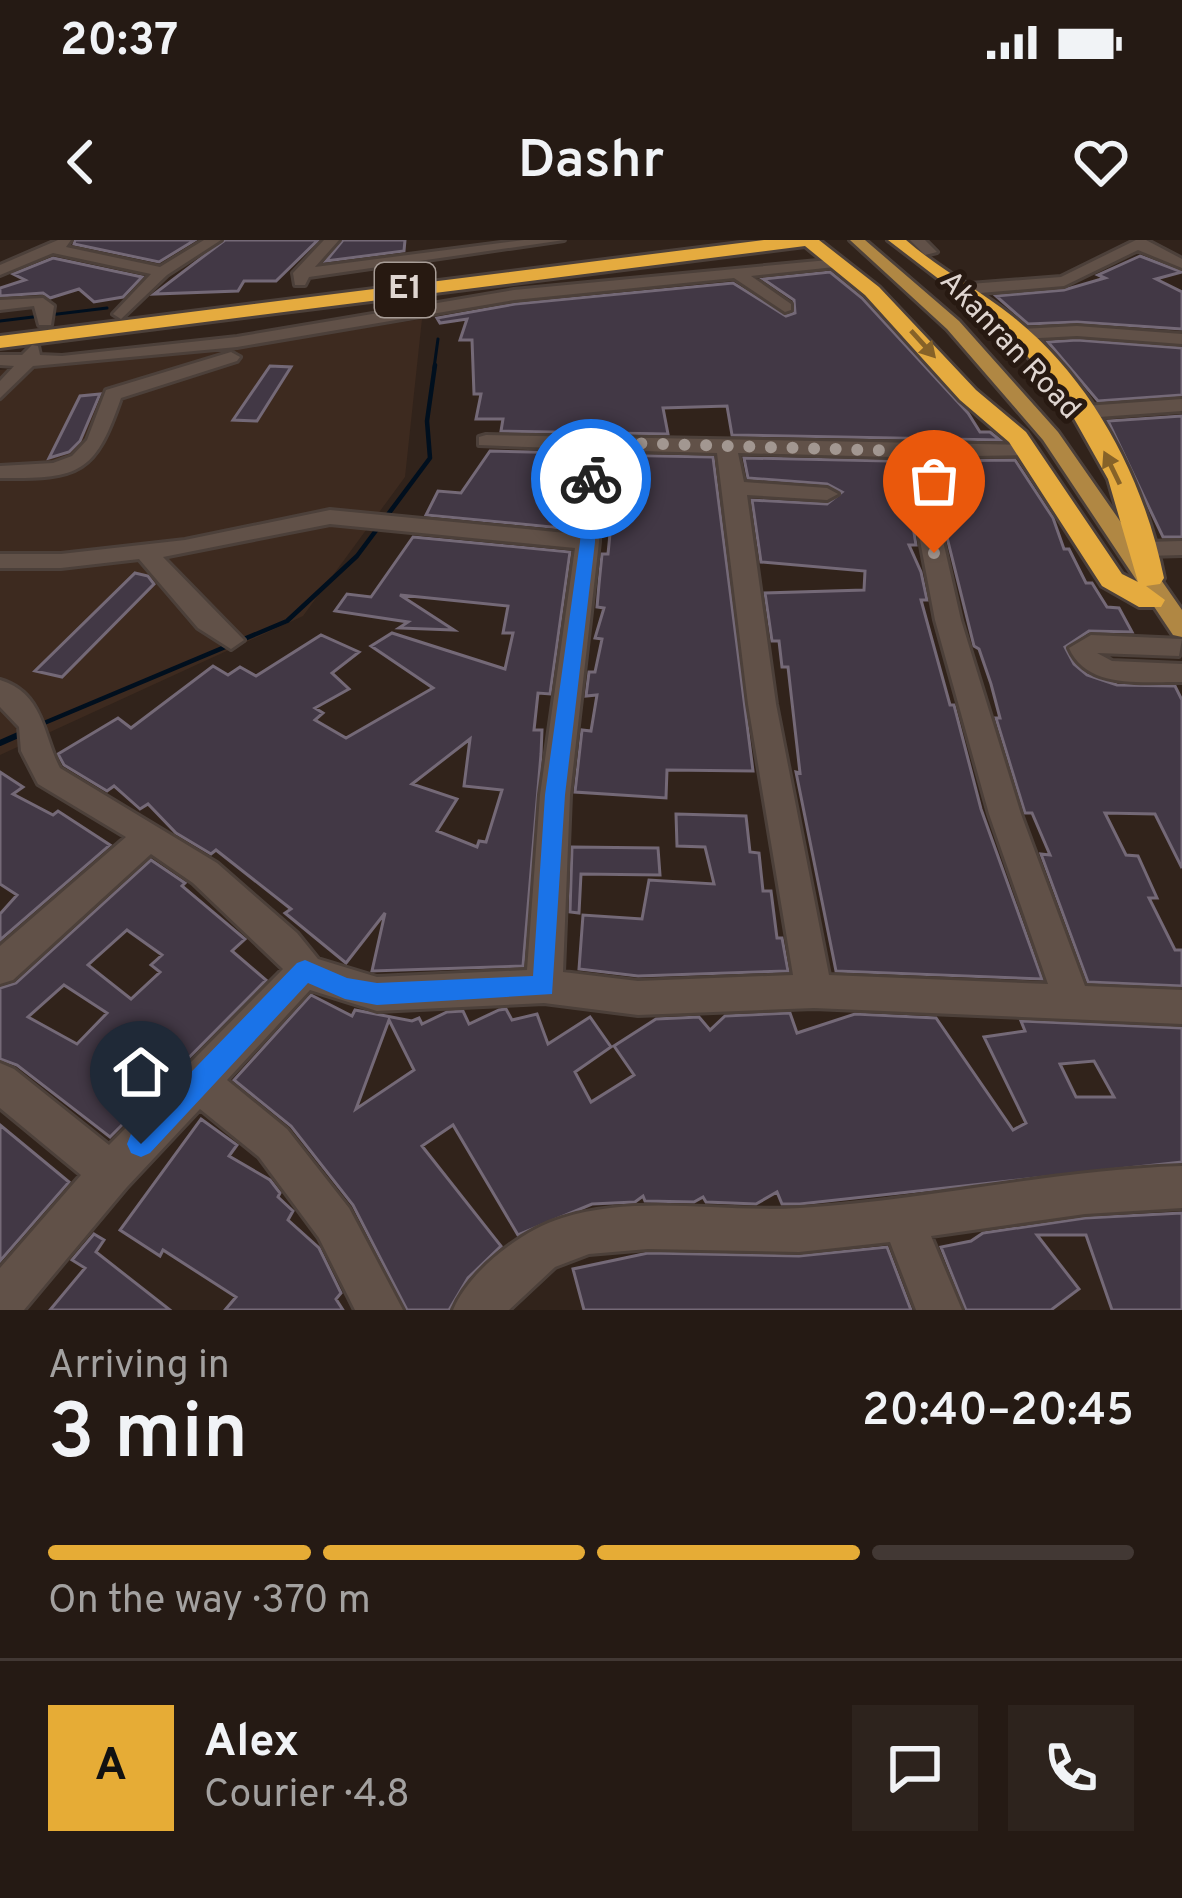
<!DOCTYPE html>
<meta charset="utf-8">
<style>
body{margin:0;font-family:Overpass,sans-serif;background:#2d231d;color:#f1f3f6;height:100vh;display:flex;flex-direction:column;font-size:45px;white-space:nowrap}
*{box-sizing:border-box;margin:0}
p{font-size:39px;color:#a3a1a0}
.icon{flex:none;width:66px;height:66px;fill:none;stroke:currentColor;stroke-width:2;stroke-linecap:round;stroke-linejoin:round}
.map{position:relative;height:1070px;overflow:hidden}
.sheet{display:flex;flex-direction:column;background:#251a14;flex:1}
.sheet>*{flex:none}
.pin{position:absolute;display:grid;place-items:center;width:102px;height:102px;color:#fff;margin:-123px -51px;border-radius:50% 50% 50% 0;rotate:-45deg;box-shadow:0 0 12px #0007}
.pin .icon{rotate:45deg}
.courier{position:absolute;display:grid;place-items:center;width:120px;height:120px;margin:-60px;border:9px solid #1a73e8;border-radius:50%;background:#fff;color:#222;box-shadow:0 3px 15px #0007}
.head em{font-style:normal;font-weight:600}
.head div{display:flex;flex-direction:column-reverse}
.head{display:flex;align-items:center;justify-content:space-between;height:204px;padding:0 48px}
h1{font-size:78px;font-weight:600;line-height:90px}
.bar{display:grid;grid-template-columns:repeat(4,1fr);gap:18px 12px;align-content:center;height:144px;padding:0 48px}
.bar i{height:15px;border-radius:9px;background:#423834}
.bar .on{background:#e6ac36}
.bar p{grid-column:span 4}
.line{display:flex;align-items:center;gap:30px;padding:0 48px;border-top:3px solid #423834}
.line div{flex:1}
.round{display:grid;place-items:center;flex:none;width:126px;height:126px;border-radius:0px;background:#2d231d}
.status{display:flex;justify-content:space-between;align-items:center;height:84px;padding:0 60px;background:#251a14;direction:ltr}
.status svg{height:33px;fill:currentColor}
header{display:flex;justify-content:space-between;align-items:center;height:156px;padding:0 48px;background:#251a14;font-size:54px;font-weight:600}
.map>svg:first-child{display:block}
</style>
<div class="status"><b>20:37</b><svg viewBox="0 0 49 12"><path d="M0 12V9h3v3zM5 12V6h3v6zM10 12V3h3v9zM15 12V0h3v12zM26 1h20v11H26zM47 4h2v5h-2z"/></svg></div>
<header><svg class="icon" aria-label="back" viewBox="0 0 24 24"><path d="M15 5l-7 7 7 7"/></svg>Dashr<svg class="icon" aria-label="heart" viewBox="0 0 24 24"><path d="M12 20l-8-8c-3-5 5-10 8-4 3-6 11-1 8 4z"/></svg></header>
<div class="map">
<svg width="1182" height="1070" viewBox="0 0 1182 1070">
<rect width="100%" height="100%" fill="#31231b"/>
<path fill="#3d2a1f" d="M422,79L405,237L303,376L0,515V130L229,109Z"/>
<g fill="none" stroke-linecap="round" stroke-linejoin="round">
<path stroke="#000f1e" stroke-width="3" d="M0,81L107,68
M434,128L438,99"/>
<path stroke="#000f1e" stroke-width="4.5" d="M37,486L287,381L357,316L430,218L427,181L435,125"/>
<path stroke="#000f1e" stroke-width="6" d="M0,503L25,492"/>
</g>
<path fill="#423845" stroke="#746977" stroke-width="3" fill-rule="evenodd" d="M75,0H195L159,22L74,4Z
M225,0H318L276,41H244L238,51L154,54Z
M343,0H405L404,11L326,21Z
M1140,16L1182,32L1156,39L1182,52V89L1077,82L1028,84L996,56L1064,50L1105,38L1098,35Z
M53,18L142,37L123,57L94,62L79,49L50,58L43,53L0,56V48L25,40L13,34Z
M830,32L862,58L968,173L980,192H990L1000,200L732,195L727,166L663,168L668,194L501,191L503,179H476L481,154H474L472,100H460L467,79L440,83L437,78L515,64L733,43L786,76L795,73L794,60L763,39Z
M1077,100L1182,108V155L1098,161L1048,102Z
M270,126L291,127L257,181L233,180Z
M100,154L80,201L69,212L49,218L80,156Z
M1182,176V297H1163L1108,181Z
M490,211L576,213L572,289L426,275L438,251L461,253Z
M606,215L713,217L753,531L667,530L666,558L575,552L582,490L591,491L597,455L586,456L589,432H595L602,399L595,398L604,368L597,367L599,344L602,314H608L616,234H606Z
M744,218L889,221L912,280L916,305H909L921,332L927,360H921L950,465H954L981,569L1042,739L836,731L796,532L800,533L788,427H782L779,401H772L765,353L864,350L865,331L761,322L752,260L827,264L842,252L827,244L748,238Z
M1015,220L1053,278L1064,309H1069L1086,343H1092L1107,367L1119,368L1132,392L1089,391L1065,407L1074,424L1087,435L1117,445L1175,446L1182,460V628L1155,574L1105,573L1126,615L1138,616L1157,658H1149L1175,710H1182V746L1088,742L1041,614L1050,615L1032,573H1025L996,478H1000L991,444L979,409L974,406L928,221Z
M413,297L570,312L550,454L538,453L534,490H542L541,514L523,726L372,731L385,673L346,723L285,673L291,669L216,610L211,614L176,593L148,564L140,569L114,546L107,551L64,525L58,514L118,478L131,488L213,426L228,435L240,427L256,436L321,395L359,412L332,433L349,449L315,468L323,473L315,480L346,498L433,448L371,406L392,393L505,429L513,393H503L508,366L400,355L454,390L399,388L408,382L335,371L347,354L371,357ZM470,499L464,546L502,550L486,602L479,601L477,607L437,591L457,559L412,544Z
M135,333L148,336L154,344L62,437L35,431Z
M0,532L23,547L13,554L53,575L58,571L110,605L0,700V674L17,655L0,644Z
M676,574L746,576L750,612L759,613L763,651H771L777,698H782L788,731L638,736L579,729L583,675L642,679L649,640L714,644L705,607L677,606Z
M572,607L658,608L660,635L581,634L579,673L570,672Z
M151,620L185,643L182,646L245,699L232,711L266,740L110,897L17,825L0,819V748L16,743ZM127,690L162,715L151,725L160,732L131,759L88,725ZM64,745L107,773L77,804L28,777Z
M311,755L352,776L355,770L412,781L419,778L422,784L447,772L463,771L469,784L499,770L506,769L512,780L537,774L548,804L590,777L611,807L575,832L591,862L634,835L614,806L656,779L699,777L710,790L725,776L790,773L797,793L855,774L936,778L1013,890L1026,883L984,797L1025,791L1021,781L1182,788V922L800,964H782L777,952L756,964L706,962L703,957L694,962L645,961L643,956L635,962L592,964L518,995L453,885L422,906L501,1006L468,1038L449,1070H407L353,965L291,886L234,840ZM389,780L414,830L356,869ZM1094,821L1114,857H1076L1060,824Z
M201,879L237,905L229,916L270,940L280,953L278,957L293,971L288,980L319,1008L341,1053L336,1059L343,1070H225L236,1057L163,1010L160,1016L120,990Z
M0,885L69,942L0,1021Z
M1182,973V1070H1112L1086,995H1037L1079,1049L1051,1070H966L941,1007L971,1001L983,993L1085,978Z
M94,994L104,1000L96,1012L170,1070H50L85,1028L72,1020Z
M887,1007L911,1070H584L573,1029L648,1013L799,1016Z"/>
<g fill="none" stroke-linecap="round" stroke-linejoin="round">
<g stroke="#4c403a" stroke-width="6">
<path id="minor" d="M58,0H71L66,7L160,27L204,0H221L167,35L121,79L113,74L151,34L53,13L0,35V25Z
M324,0H339L315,27L524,0H564L309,37L305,45H295L293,33Z
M910,0H925L937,12L925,15Z
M1136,0H1146L1182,19V28L1138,10L1064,46L957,55L949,50L957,45L1061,37Z
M839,19L844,26L751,36L791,64V70L785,72L734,38L514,60L237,107L33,126L0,158V141L14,126L0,125V115H22L32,105L38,106L40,115L62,116L237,97L514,50Z
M43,58L54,66L51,85H39L34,66L0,70V60Z
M1077,86L1182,94V104L1077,96L1021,99L1013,94L1021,89Z
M231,112L240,117L237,121L121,158C95,233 81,239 0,238V226L53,223L72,216L87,200L106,150Z
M1182,159V171L1085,178L1075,172L1085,166Z
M486,195L1033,205V213L1026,215L913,217L938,279L961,380L1021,574L1085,746L1182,750V784L814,768L638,775L544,763L377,771L310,750L227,840L287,889L349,968L403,1070H355L319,998L259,917L200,869L126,948L24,1070H0V1028L81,935L0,868V823L14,829L109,905L283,729L193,643L151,614L13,740L0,744V706L126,597L38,544L21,511L19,487L0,467V440C44,453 43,496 60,528L217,623L297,693L318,719L377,737L527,730L540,555L575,308L330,284L163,317L244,400L231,409L198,388L139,319L61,328H0V314H61L185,300L330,270L576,294L581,209L479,205V197ZM602,210L717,213L748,464L793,735L638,741L563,732L570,555L599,302ZM738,213L892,217L916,279L935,380L989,574L1048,744L829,735L776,464L747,255L827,260L838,254L827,248L744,242Z
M1182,301V315L1146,316L1134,309L1146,302Z
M1091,395L1182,399L1179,416L1097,413L1112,421L1182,424V442C1143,441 1087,450 1069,408Z
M1182,926V968L1085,974L931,996L962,1070H916L890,1002L799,1012L648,1009L589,1014L555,1027L509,1070H453C469,1031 522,990 562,978C639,954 721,973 800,968C928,960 1053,930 1182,926Z"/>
</g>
<g stroke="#4c403a" stroke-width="6">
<path id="major" d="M850,0H865L959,81L1058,192L1182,370V397L1173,395L1043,200L947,89Z"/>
</g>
<g stroke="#4c403a" stroke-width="6">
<path id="highway" d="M764,0H819L879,47L976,150L1026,192L1122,334L1138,342L1108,239L1058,150L1000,86L888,0H906C939,29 978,49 1012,76C1093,140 1144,239 1164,338L1160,344L1146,346L1165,360L1161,367H1139L1102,346L1009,202L960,160L865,55L805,6L0,108V96Z"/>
</g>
<use href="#minor" fill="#615148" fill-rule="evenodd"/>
<use href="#major" fill="#b08743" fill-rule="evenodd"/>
<use href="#highway" fill="#e5ab3f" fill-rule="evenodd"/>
</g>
<defs><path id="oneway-solid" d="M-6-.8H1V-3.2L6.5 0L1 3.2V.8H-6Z" transform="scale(3)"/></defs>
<g fill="#866228">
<use href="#oneway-solid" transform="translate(923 104) rotate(48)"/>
<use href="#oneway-solid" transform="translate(1112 228) rotate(-116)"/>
</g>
<path fill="#1a73e8" d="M591,235L597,239L595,302L565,555L552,754L377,765L345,759L308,743L150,913L141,917L131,913L127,904L131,894L297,723L305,720L347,738L377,743L533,736L545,555L580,302L584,239Z"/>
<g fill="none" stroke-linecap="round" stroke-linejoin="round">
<path stroke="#a29791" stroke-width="12" stroke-dasharray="0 21.6" d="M591,239L592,202L901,211L927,279L934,313"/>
</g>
<g text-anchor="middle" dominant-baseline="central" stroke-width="10" stroke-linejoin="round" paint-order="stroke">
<g font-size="30" fill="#dfd5d0" stroke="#271911">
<text transform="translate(1009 106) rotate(47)">Akanran Road</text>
</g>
<rect fill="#271911" stroke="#a89d97" stroke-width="3" x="375" y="23" width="60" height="54" rx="9"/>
<g font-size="33" font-weight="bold" fill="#dfd5d0">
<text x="405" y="50">E1</text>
</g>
</g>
</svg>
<div class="pin" style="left:934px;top:313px;background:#ea580c"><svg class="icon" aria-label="bag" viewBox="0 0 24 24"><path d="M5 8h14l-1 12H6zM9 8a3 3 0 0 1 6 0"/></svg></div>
<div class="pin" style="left:141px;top:904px;background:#1f2937"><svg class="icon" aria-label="home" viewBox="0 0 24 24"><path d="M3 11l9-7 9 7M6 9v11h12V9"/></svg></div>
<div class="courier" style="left:591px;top:239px"><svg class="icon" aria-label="bike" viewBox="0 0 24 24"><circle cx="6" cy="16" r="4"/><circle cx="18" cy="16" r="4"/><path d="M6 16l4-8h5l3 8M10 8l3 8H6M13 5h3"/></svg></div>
</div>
<section class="sheet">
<div class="head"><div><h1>3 min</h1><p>Arriving in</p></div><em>20:40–20:45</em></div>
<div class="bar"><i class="on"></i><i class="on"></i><i class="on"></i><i></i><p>On the way · 370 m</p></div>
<div class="line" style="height:216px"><b class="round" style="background:#e6ac36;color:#111">A</b><div><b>Alex</b><p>Courier · 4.8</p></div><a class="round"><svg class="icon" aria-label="chat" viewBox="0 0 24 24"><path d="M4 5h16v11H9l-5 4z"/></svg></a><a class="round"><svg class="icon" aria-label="phone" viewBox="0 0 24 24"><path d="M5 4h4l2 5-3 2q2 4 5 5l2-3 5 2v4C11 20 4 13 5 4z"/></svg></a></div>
</section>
